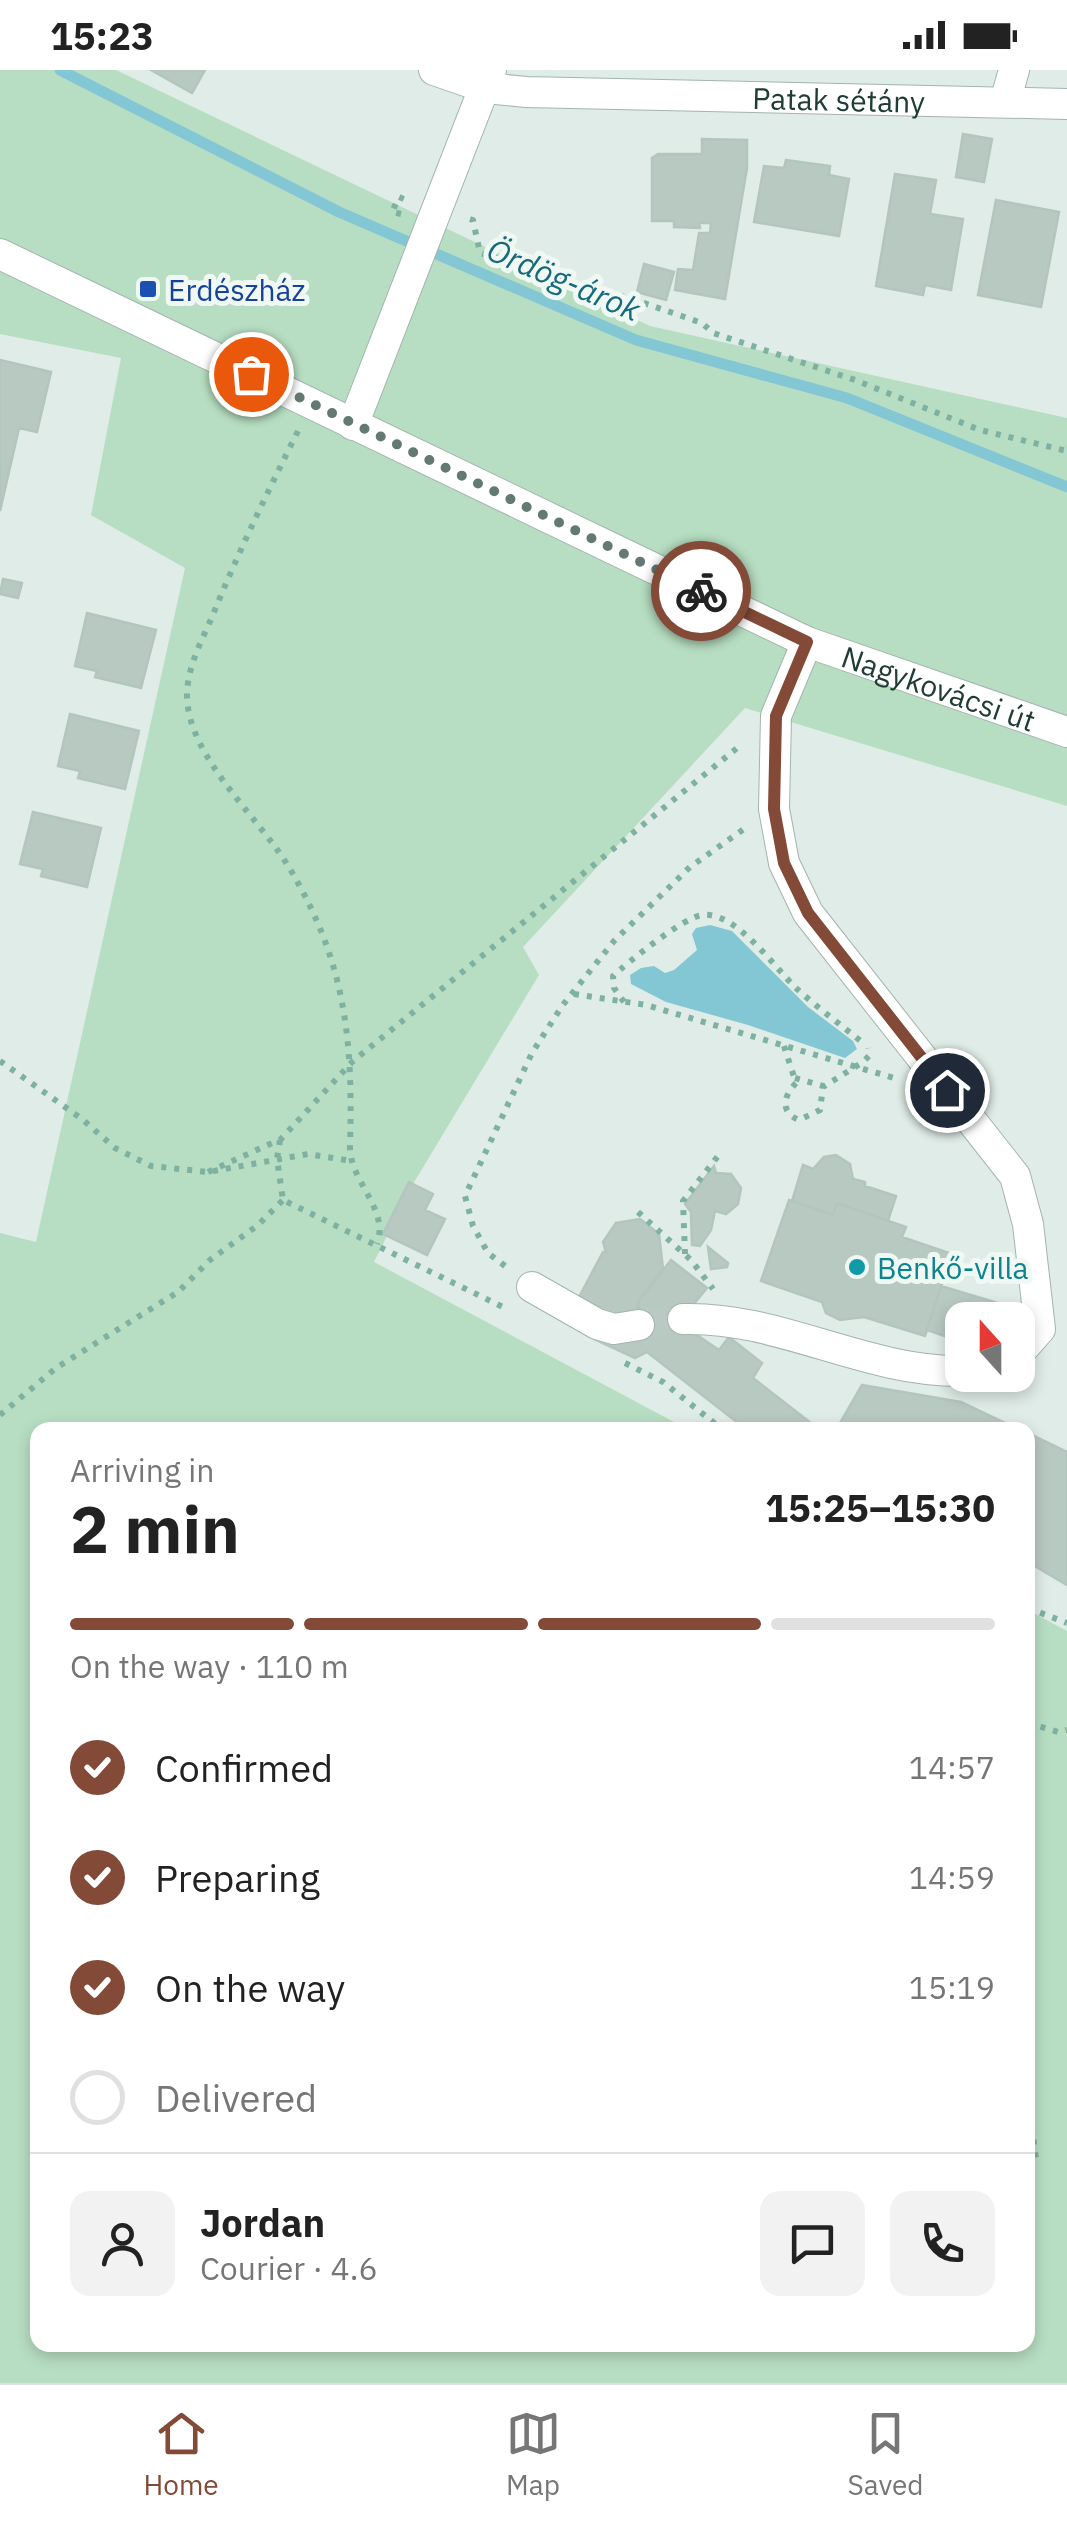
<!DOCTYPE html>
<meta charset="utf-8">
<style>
body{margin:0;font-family:"IBM Plex Sans",sans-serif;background:#f2f2f2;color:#222;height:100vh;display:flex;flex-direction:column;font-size:38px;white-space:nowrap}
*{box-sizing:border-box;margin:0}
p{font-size:32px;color:#767676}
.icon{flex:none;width:55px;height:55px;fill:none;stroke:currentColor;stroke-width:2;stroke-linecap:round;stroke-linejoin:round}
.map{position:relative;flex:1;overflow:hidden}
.panel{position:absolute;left:30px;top:1352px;width:1005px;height:930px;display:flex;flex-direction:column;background:#fff;border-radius:20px;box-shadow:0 5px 15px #0003}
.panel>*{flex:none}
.needle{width:65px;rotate:339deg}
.fabs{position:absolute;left:945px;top:1232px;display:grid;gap:20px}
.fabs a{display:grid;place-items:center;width:90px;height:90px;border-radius:20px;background:#fff;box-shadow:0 5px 15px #0003;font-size:50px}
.pin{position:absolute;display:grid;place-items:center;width:85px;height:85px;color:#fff;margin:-42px;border:5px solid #fff;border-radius:50%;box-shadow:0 2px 10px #0007}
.courier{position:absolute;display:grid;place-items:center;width:100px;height:100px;margin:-50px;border:8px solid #834a37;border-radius:50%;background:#fff;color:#222;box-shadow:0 2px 12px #0007}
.summary em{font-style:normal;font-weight:800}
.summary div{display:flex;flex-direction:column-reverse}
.summary{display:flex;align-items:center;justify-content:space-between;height:170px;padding:0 40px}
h1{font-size:65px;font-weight:800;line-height:75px}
.bar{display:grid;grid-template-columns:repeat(4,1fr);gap:15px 10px;align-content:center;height:120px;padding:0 40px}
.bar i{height:12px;border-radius:8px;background:#e0e0e0}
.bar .on{background:#834a37}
.bar p{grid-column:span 4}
.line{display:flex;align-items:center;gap:25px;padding:0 40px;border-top:2px solid #e0e0e0}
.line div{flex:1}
.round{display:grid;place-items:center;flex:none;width:105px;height:105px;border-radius:20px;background:#f2f2f2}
ol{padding:0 40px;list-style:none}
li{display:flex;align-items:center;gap:30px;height:110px}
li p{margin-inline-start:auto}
li .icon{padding:10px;border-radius:50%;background:#834a37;color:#fff;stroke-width:4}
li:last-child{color:#767676}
li i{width:55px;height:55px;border:5px solid #e0e0e0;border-radius:50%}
.status{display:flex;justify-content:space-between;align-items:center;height:70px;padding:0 50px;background:#fff;direction:ltr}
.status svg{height:28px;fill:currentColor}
.menu{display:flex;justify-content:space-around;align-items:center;height:140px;border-top:2px solid #e0e0e0;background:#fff;font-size:28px;color:#767676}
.menu a{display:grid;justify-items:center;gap:5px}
.menu .on{color:#834a37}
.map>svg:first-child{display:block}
</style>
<div class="status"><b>15:23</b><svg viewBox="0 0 49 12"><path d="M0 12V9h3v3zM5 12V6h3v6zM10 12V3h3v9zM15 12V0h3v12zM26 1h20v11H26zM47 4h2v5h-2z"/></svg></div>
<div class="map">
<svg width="1067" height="2313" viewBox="0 0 1067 2313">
<rect width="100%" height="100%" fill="#e0ece7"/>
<path fill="#b7dec2" d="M0,0H116L650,256L1067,348V736L745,638L523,877L539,905L413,1114L374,1192L689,1360H38V2275H1028V1540L1067,1561V2313H0V1163L36,1172L185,498L91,445L121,288L0,264Z"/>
<path fill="#84c7d4" d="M710,855L732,861L808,937L853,971L857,979L845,988L748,955L666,932L631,914L630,905L641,898L654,896L665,903L674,900L697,880L692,864L696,858Z"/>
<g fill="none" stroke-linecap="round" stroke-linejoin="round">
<path stroke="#84c7d4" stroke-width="11" d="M60,0L339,142L636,270L847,328L1067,417"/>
</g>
<path fill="#b8c9c2" stroke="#b2c6be" stroke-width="2.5" d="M151,0H205L192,23Z
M963,64L992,69L984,112L956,107Z
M702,69L747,70V98L725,229L675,220L678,199L693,200L699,163H710L711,153H699L700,158L674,157V151H652V88L658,84H702Z
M786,90L830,96L829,105L849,109L839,166L754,152L764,96L784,98Z
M895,104L936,110L930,144L963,149L951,220L925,215L923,225L876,216Z
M996,130L1059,142L1041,237L978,225Z
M644,194L674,202L666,230L637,222Z
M0,290L51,302L37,362L19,358L0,441Z
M3,509L22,513L18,528L0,524Z
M87,543L156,560L141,618L95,607L97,601L75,596Z
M70,644L139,661L125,719L78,708L80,701L58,696Z
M33,742L101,758L87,817L41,806L43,799L20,794Z
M836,1085L850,1094L853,1109L865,1112V1116L896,1126L888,1151L837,1133L833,1145L792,1131L803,1095L813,1099L824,1087Z
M714,1096L716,1103L731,1104L741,1118L738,1134L726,1144L715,1141L711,1160L700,1176L692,1175L691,1142L685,1134Z
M409,1112L433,1124L425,1140L445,1149L427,1185L383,1164Z
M789,1130L833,1145L837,1133L906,1157L902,1167L952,1184L925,1266L864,1247L840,1250L826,1243L822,1232L761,1211Z
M640,1149L659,1164L663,1199L638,1232V1245L614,1250L578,1229L603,1182H606L603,1172L616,1153Z
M708,1177L728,1193L727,1197L711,1199Z
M671,1190L707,1218L693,1235L691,1261L719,1280L729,1267L762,1293L753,1308L820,1360H747L647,1282L635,1288L596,1270L641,1264L638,1232Z
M941,1216L1008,1236L1003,1250H962V1272L927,1260Z
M862,1315L961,1332L1020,1360H836Z
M1028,1363L1067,1382V1515L1028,1492Z"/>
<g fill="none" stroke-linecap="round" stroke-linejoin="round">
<path stroke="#bac9c3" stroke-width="30" stroke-dasharray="30 15" stroke-linecap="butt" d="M639,1255L683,1249"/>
<g stroke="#a3b4ae" stroke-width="32">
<g id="minor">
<path id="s1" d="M434,0L486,18L526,22L1067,34"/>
<path d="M1005,32L1014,0"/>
<path id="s2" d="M0,184L807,572L1067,662"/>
<path d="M353,355L491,0"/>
<path d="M807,572L776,646L774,739L784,793L808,843L1015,1106L1028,1154L1040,1259L1018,1284"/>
<path d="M532,1217L597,1254L614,1259L639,1255"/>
<path d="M683,1249C779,1246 864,1302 962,1301"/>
</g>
</g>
<path stroke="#7eb1a2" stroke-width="6" stroke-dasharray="5 8" stroke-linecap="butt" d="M401,144L392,142L399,127L408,131
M470,149L473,150L480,183L638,231L702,253L713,263L855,310L980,360L1067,381
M298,361C267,423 238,483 212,547C201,572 187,598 187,626C188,688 260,748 290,799C346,893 353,970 350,1076C349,1111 390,1139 377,1174
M574,924L646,935L894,1008
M624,932L614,918L613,906C628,892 684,847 702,845C736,841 774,897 797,919C818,938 841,955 863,973
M784,976L796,1013C784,1025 779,1042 799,1050L820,1040L823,1017L863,992L869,986L868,978
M0,991L82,1049L115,1078L151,1096L208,1102L308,1084L352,1091
M795,1008L823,1016
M280,1070L277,1089L283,1130L505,1238
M208,1102L281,1069L352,992L742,674
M638,1142L691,1190L713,1219
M685,1184L683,1131L718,1086
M505,1196L488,1183L473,1156L465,1126L532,983L562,936L614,871L690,797L744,759
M625,1293L663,1312L723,1360
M0,1345L56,1298L178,1222L210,1190L258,1155L283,1130
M1028,1538L1067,1553
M1028,1653L1058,1662L1067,1660
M1028,2031L1036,2089"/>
<use href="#minor" stroke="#fff" stroke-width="30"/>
</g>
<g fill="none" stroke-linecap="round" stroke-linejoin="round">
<path stroke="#637a73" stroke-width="10" stroke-dasharray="0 18" d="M251,304L701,521"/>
<path stroke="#834a37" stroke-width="12" d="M701,521L807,572L776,646L774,739L784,793L808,843L947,1020"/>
</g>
<rect fill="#1a4fb4" stroke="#f0f8f4" stroke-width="4" x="138" y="209" width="20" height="20" rx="5"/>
<circle fill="#0f9aa8" stroke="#f0f8f4" stroke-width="4" cx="857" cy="1197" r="10"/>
<g text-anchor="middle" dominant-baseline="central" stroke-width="10" stroke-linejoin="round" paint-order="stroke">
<g font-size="30" fill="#203d35" stroke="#f0f8f4">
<text stroke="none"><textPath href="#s1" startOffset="408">Patak sétány</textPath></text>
<text stroke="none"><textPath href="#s2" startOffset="1035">Nagykovácsi út</textPath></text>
</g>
<g font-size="30" fill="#164399" stroke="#f0f8f4" text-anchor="start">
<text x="168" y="219">Erdészház</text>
</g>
<g font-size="30" fill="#0d838f" stroke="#f0f8f4" text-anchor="start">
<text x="877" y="1197">Benkő-villa</text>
</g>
<g font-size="32" font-style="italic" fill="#17697c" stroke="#f0f8f4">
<text transform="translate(564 209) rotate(23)">Ördög-árok</text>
</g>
</g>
</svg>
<div class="fabs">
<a><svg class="needle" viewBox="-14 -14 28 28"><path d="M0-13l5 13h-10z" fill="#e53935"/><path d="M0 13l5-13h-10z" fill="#767676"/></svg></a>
</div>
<div class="pin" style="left:251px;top:304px;background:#ea580c"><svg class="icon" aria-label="bag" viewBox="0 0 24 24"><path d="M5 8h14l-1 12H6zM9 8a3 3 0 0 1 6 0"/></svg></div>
<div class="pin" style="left:947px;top:1020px;background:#1f2937"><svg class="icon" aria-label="home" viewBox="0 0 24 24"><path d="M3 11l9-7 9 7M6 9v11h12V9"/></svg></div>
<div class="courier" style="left:701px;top:521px"><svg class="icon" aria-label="bike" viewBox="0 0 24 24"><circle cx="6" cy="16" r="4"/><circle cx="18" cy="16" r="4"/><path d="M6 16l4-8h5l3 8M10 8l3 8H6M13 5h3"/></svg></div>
<section class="panel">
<div class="summary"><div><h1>2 min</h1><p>Arriving in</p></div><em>15:25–15:30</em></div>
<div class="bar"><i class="on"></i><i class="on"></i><i class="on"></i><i></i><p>On the way · 110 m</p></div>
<ol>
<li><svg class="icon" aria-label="check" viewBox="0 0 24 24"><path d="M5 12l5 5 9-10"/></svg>Confirmed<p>14:57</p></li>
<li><svg class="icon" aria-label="check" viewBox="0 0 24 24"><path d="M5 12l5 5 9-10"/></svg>Preparing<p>14:59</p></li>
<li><svg class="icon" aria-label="check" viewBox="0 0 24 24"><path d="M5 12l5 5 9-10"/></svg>On the way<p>15:19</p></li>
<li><i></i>Delivered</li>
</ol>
<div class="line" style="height:180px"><a class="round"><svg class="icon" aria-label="person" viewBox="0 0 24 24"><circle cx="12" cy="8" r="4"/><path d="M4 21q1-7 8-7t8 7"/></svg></a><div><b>Jordan</b><p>Courier · 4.6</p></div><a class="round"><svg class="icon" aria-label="chat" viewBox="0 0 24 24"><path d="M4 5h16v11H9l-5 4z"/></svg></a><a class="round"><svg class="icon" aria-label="phone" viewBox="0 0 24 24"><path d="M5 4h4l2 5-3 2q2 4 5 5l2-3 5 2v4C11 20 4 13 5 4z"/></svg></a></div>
</section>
</div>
<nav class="menu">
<a class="on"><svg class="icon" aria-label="home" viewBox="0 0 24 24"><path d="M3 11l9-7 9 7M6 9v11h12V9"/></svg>Home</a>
<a><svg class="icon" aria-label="map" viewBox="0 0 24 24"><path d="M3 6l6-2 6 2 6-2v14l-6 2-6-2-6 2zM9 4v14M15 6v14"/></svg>Map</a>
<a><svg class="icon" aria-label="saved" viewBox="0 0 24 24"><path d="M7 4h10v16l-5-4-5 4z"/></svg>Saved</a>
</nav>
